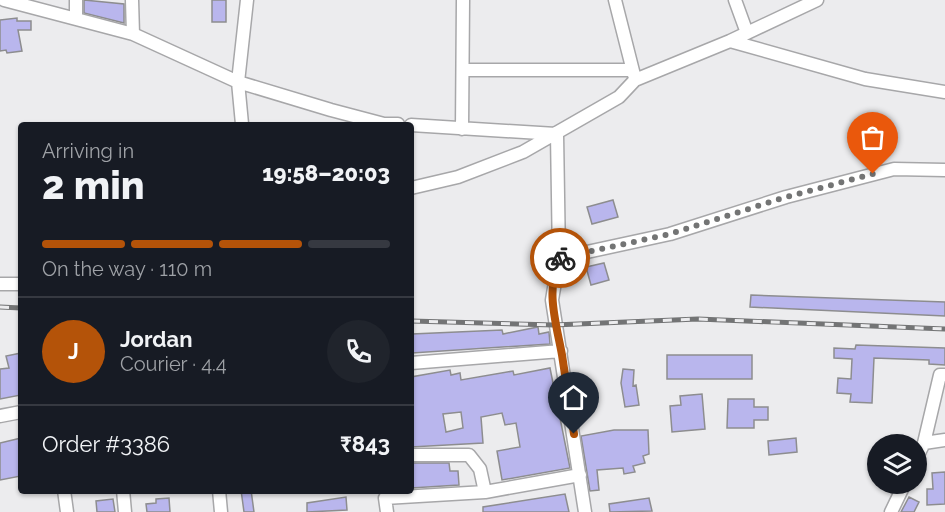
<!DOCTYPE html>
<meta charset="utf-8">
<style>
body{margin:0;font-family:Raleway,sans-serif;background:#20242c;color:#f1f3f6;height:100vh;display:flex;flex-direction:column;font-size:22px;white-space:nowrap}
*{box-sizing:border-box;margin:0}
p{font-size:20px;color:#9ea1a6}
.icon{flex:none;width:33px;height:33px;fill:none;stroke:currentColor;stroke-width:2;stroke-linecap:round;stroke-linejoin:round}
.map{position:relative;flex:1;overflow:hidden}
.sheet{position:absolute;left:18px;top:122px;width:396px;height:372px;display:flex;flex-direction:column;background:#171b24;border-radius:6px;box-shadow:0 2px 4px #0004}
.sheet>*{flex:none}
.fabs{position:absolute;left:867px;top:434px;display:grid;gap:12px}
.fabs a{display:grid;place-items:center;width:60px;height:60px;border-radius:50%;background:#171b24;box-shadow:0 2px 4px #0004;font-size:30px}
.pin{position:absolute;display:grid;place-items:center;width:51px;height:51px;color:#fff;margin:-62px -26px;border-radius:50% 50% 50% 0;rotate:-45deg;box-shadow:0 0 6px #0007}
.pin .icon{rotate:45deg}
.courier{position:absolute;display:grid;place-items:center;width:60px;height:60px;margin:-30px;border:4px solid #b45309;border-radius:50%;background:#fff;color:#222;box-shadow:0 2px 8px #0007}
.overview em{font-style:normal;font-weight:800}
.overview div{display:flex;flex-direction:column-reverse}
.overview{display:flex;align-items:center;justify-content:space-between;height:102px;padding:0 24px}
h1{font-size:39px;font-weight:800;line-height:45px}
.bar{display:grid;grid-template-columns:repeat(4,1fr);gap:9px 6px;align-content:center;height:72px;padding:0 24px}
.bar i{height:8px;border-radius:4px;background:#363941}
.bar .on{background:#b45309}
.bar p{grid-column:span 4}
.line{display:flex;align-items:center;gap:15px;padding:0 24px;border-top:2px solid #363941}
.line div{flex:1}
.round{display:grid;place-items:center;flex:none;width:63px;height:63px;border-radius:32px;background:#20242c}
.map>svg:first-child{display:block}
</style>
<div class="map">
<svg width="945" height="512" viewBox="0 0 945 512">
<rect width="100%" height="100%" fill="#ececee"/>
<path fill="#b9b6ed" stroke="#8d8d8f" stroke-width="1.5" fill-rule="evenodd" d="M84,0L124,4V23L84,13Z
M212,0H226V22H212Z
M17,18V21H31V30H18L22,51L7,53L6,50L0,51V20Z
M613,200L618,217L592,224L587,207Z
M604,263L609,280L591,285L586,267Z
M751,295L945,302V316L750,307Z
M538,327L539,334L549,332L550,344L412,353V334L502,330L503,334Z
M856,345L945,348V365L929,364V360L874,358L872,403L850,402L851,394L837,393L838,378L851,379L852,359L834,358V348L855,349Z
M21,353V395L0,399V369L9,368L6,356Z
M667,355H752V379H667Z
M550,368L570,468L502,480L497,451L520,447L516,423L505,425L502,413L481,417L483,443L411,447V377L450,370L451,375L460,373L461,380L513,371L514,375ZM461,412L463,428L446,432L443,414Z
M623,369L634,370L633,386L636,385L639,405L625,407L621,383Z
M702,394L705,429L672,432L670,406L681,405L680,396Z
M728,399H754V407H768V420H754V428H727Z
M614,430H648L649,454L643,456L645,463L633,466L635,472L624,474L623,468L597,470L599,490L590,491L581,436Z
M21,438V476L0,480V443Z
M796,438L797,452L769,455L768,441Z
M411,463H449L450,471H458L459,485L411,488Z
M945,472V504L927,505V489H933L932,473Z
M241,490H251L254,512H244Z
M565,494L569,512H483V507Z
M346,497L347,510L307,512V503Z
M909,497L919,502L914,512H901Z
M169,498L170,512H147L146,504L156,503V499Z
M649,498L652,511L610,512L609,504Z
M113,499L115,512H97L96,501Z"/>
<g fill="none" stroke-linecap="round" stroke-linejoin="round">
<g stroke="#a7a7a9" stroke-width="15">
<path id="minor" d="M4,0L133,34L238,82L331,110L384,124H398
M76,0V18
M132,0L133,34
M615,0L634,75
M735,0L747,33
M730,41L865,79L945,92
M464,70H632
M242,124L238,82L247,0
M411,125L556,134
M462,129L463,0
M557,134L559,258L552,300L585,512
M411,188L458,177L523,152L619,97L635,80L730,41L817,0
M559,258L670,234L786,197L894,169L945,170
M0,284H21
M411,363L561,351
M0,416L21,412
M924,443L940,375H945
M411,455H469L480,469L485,492
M916,459L924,443L945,440
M64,490L67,512
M123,490L125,512
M219,490L221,512
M387,512L385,498L485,492L580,475
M891,512L905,483"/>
</g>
<use href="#minor" stroke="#fff" stroke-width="12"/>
<g stroke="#737475" stroke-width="5">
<path id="rail" d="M0,307L21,308
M411,321L554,325L698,319L945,329"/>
</g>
<use href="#rail" stroke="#ececee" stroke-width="3" stroke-dasharray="9" stroke-linecap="butt"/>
</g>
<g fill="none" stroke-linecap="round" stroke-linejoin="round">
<path stroke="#737474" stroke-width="6" stroke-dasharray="0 10.8" d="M560,258L670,234L786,197L873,174"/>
<path stroke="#b45309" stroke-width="8" d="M560,258C545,290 556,322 562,355C566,381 570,407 574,434"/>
</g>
</svg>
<div class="fabs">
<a><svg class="icon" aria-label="layers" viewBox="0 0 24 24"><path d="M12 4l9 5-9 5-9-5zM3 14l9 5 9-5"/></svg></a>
</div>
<div class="pin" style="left:873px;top:174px;background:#ea580c"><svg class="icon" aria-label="bag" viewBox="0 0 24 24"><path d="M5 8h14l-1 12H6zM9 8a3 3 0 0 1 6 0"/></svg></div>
<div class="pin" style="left:574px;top:434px;background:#1f2937"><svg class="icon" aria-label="home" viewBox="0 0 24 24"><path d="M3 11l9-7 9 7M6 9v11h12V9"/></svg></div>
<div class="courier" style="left:560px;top:258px"><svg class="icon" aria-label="bike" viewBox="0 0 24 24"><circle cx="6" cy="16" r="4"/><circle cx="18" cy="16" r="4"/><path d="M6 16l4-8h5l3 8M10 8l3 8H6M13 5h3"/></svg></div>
<section class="sheet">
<div class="overview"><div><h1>2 min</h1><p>Arriving in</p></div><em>19:58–20:03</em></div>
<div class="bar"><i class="on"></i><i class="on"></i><i class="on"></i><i></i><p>On the way · 110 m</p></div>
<div class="line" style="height:108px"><b class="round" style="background:#b45309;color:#fff">J</b><div><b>Jordan</b><p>Courier · 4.4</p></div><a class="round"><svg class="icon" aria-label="phone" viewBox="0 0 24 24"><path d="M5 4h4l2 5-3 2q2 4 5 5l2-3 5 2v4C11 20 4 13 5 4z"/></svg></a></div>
<div class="line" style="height:78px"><div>Order #3386</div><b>₹843</b></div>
</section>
</div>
